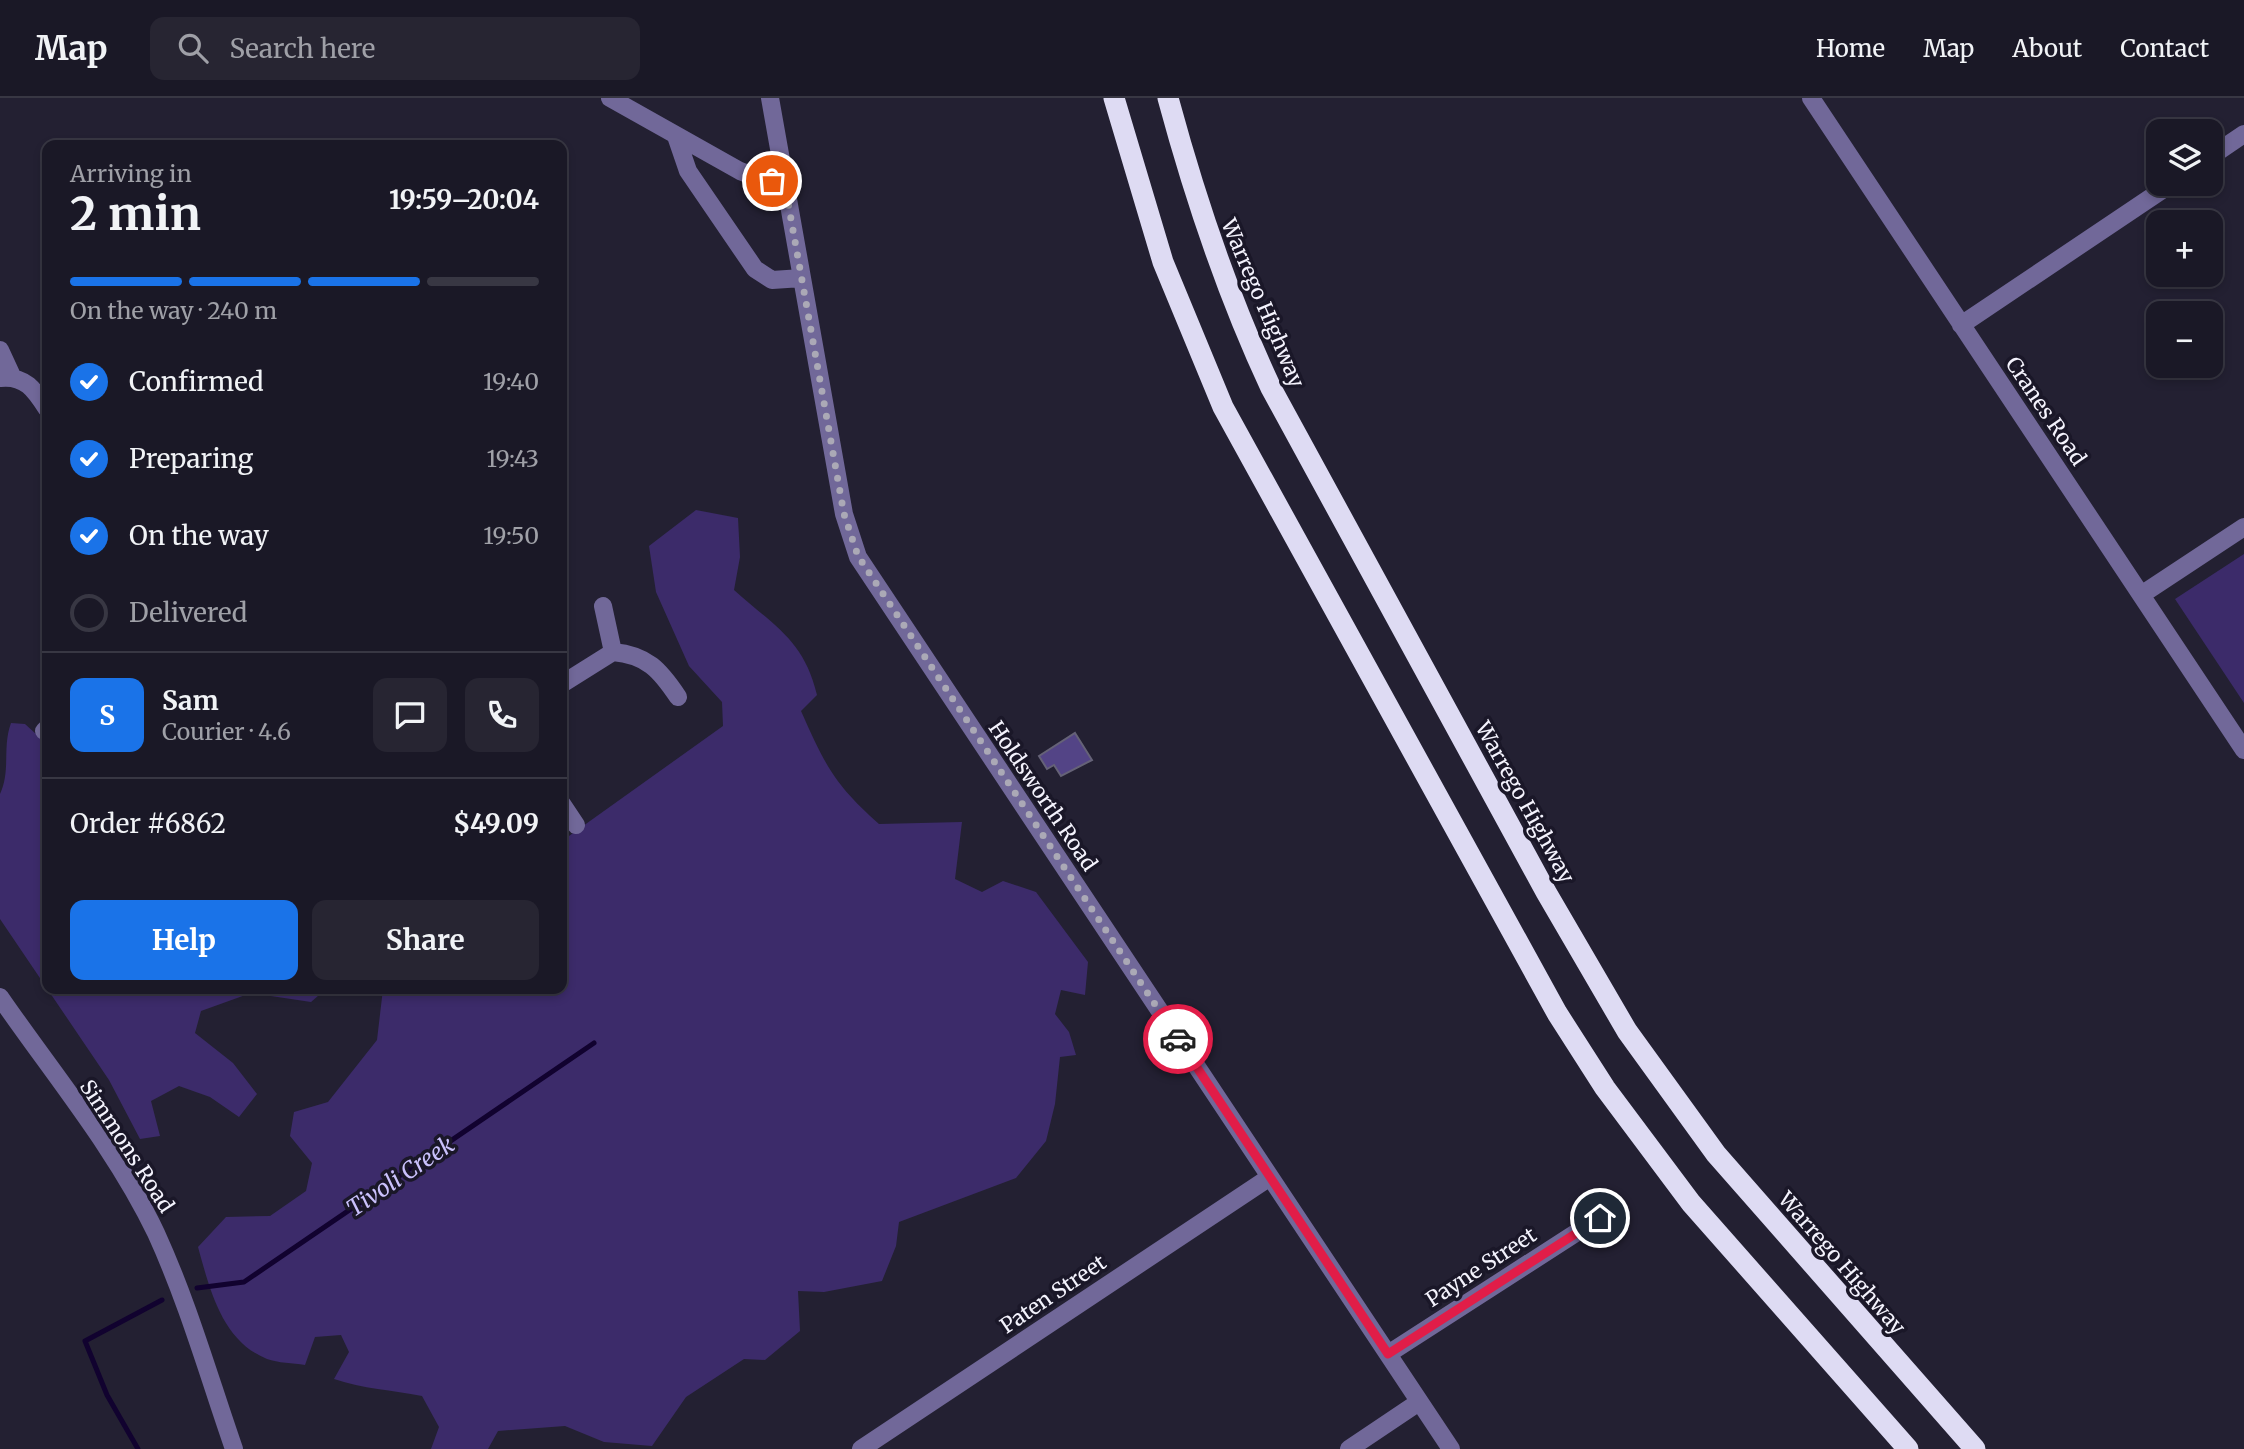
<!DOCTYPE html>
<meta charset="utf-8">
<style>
body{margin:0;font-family:Merriweather,serif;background:#272532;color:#f1f3f6;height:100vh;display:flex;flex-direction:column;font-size:26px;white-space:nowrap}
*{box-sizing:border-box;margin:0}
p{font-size:23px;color:#9fa0a7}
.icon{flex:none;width:38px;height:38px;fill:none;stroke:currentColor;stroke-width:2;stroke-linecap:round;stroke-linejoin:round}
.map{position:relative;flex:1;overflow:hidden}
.panel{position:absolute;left:42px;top:42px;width:525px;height:854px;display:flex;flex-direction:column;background:#1a1826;border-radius:14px;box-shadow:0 4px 10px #0003,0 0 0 2px #383743}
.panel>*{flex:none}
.buttons{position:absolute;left:2146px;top:21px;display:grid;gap:14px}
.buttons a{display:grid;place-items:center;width:77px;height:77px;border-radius:14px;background:#1a1826;box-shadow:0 4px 10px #0003,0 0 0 2px #383743;font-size:35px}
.pin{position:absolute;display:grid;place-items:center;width:60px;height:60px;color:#fff;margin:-30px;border:4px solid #fff;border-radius:50%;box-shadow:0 2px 7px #0007}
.courier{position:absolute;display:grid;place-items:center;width:70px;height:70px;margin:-35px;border:5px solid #e11d48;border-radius:50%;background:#fff;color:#222;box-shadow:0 2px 9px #0007}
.overview em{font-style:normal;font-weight:700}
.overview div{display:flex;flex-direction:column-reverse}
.overview{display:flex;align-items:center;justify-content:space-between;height:119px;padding:0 28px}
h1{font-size:46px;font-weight:700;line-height:52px}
.bar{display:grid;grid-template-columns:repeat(4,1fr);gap:10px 7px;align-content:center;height:84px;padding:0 28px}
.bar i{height:9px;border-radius:5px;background:#383743}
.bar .active{background:#1a73e8}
.bar p{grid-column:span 4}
.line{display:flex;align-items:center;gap:18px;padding:0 28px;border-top:2px solid #383743}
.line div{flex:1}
.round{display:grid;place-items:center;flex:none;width:74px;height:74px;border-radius:14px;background:#272532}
ol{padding:0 28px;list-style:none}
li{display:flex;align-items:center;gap:21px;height:77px}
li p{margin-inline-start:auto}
li .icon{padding:7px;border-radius:50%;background:#1a73e8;color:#fff;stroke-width:4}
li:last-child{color:#9fa0a7}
li i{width:38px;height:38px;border:4px solid #383743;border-radius:50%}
.primary-button{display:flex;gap:14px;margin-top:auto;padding:14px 28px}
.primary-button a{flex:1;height:80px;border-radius:14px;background:#1a73e8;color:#fff;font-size:28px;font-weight:700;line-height:80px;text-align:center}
.primary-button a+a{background:#272532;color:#f1f3f6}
header{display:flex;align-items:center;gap:42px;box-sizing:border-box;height:98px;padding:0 35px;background:#1a1826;border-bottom:2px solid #383743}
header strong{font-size:33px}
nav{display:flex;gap:38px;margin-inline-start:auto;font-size:24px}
.search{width:490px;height:63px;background:#272532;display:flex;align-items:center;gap:18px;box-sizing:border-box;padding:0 24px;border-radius:14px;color:#9fa0a7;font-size:26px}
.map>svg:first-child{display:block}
</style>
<header>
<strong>Map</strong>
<div class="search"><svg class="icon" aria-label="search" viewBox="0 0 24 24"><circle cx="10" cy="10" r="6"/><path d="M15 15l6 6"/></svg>Search here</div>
<nav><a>Home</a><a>Map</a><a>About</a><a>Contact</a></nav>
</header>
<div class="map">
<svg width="2244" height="1351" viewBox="0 0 2244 1351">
<rect width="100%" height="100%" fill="#232032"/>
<path fill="#3c2b6a" d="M696,412L738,420L740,459L734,492C774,528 804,542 817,597L801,613C825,667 834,686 879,726L962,724L955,781L982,794L1003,783L1036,794L1088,864L1085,897L1061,892L1055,916L1069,934L1076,957L1060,959L1055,1006L1046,1043L1016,1080L899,1124L896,1148L882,1183L824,1194L798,1193L800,1233L765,1262L744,1261L686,1299L652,1348L604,1344L565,1328L498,1333L488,1351H431L439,1329L422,1298C392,1292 363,1291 334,1281L349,1254L341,1237L315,1239L305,1267C293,1265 278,1265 267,1261C222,1243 210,1192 198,1149L226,1119L270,1118L306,1093L312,1065L290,1038L294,1014L328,1004L377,942L383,891H562V743L723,628L722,604L689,568L656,494L649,448Z
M2244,456V605L2175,501Z
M11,625L25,626L47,646V891H326L311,904L251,895L201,913L195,935L233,965L257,996L239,1019L210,999L179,988L151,1003L160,1038L140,1041L109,982L0,821V696C11,673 2,649 11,625Z"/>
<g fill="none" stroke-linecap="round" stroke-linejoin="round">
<path stroke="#11022f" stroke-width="5" d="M197,1190L244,1184L594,945
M138,1351L107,1297L85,1243L162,1202"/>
</g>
<path fill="#534486" stroke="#656277" stroke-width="2" d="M1075,635L1092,662L1061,678L1054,667L1047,671L1039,658Z"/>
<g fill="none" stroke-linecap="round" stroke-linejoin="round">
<path stroke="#716899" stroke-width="18" d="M610,0L740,73L766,83L784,81
M770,0L844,416L858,459L1451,1351
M1811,0L2244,652
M676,38L688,73L755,171L772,182L802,180
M2210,59L2244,36
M1961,227L2171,86
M0,252L12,278
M0,280C25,277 35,292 47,311
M2141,497L2244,429
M613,554C647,557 660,572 678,599
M562,586L613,554L603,508
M44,633L47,630
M562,706L576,727
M0,899C53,976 116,1051 156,1135C188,1205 209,1279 234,1351
M1388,1256L1599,1120
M861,1351L1270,1079
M1349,1351L1419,1304"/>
<path stroke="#dedbf3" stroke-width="21" d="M1114,0L1163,164L1223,309L1557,915L1605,990L1691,1105L1908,1351
M1168,0C1195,100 1227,196 1271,290L1546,794L1627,933L1716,1056L1975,1351"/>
</g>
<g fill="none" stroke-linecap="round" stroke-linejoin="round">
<path stroke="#aba9b6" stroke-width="7" stroke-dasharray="0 12.6" d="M772,83L784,82L844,416L858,458L1178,941"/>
<path stroke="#e11d48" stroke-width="9" d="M1178,941L1388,1256L1600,1120"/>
</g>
<g text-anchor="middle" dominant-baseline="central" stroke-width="7" stroke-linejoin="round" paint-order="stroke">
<g font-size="21" fill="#f4f3fd" stroke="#1a1728">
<text transform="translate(1263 205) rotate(67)">Warrego Highway</text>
<text transform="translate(2046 313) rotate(56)">Cranes Road</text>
<text transform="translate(1043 698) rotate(56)">Holdsworth Road</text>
<text transform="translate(1525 704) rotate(61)">Warrego Highway</text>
<text transform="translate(127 1048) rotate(57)">Simmons Road</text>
<text transform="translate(1842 1165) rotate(49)">Warrego Highway</text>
<text transform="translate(1481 1169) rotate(-33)">Payne Street</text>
<text transform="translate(1053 1196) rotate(-34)">Paten Street</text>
</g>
<g font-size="23" font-style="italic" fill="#cac1fc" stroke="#1a1728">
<text transform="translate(400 1078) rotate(-34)">Tivoli Creek</text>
</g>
</g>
</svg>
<div class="buttons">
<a><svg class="icon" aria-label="layers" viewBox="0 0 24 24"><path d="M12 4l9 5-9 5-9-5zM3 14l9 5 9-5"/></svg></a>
<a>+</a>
<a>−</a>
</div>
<div class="pin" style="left:772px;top:83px;background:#ea580c"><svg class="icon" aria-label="bag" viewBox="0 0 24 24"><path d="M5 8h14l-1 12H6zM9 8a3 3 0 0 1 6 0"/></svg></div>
<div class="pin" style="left:1600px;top:1120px;background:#1f2937"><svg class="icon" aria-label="home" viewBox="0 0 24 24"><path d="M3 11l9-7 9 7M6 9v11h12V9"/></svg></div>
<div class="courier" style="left:1178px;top:941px"><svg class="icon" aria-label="car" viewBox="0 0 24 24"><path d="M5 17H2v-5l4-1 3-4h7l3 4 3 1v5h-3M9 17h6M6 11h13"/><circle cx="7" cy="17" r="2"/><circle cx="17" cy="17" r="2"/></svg></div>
<section class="panel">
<div class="overview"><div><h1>2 min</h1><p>Arriving in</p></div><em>19:59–20:04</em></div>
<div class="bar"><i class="active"></i><i class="active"></i><i class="active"></i><i></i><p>On the way · 240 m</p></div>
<ol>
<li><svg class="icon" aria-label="check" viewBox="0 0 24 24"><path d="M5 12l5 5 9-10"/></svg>Confirmed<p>19:40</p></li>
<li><svg class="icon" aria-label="check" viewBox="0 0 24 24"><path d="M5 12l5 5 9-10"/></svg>Preparing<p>19:43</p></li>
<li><svg class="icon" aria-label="check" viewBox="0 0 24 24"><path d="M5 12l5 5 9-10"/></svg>On the way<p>19:50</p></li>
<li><i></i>Delivered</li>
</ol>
<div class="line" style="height:126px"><b class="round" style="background:#1a73e8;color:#fff">S</b><div><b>Sam</b><p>Courier · 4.6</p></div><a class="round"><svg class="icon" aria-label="chat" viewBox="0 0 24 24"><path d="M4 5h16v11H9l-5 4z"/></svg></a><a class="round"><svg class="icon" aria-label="phone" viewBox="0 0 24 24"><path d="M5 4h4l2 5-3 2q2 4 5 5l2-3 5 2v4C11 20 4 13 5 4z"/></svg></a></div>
<div class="line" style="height:91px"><div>Order #6862</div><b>$49.09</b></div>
<div class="primary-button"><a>Help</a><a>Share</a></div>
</section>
</div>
